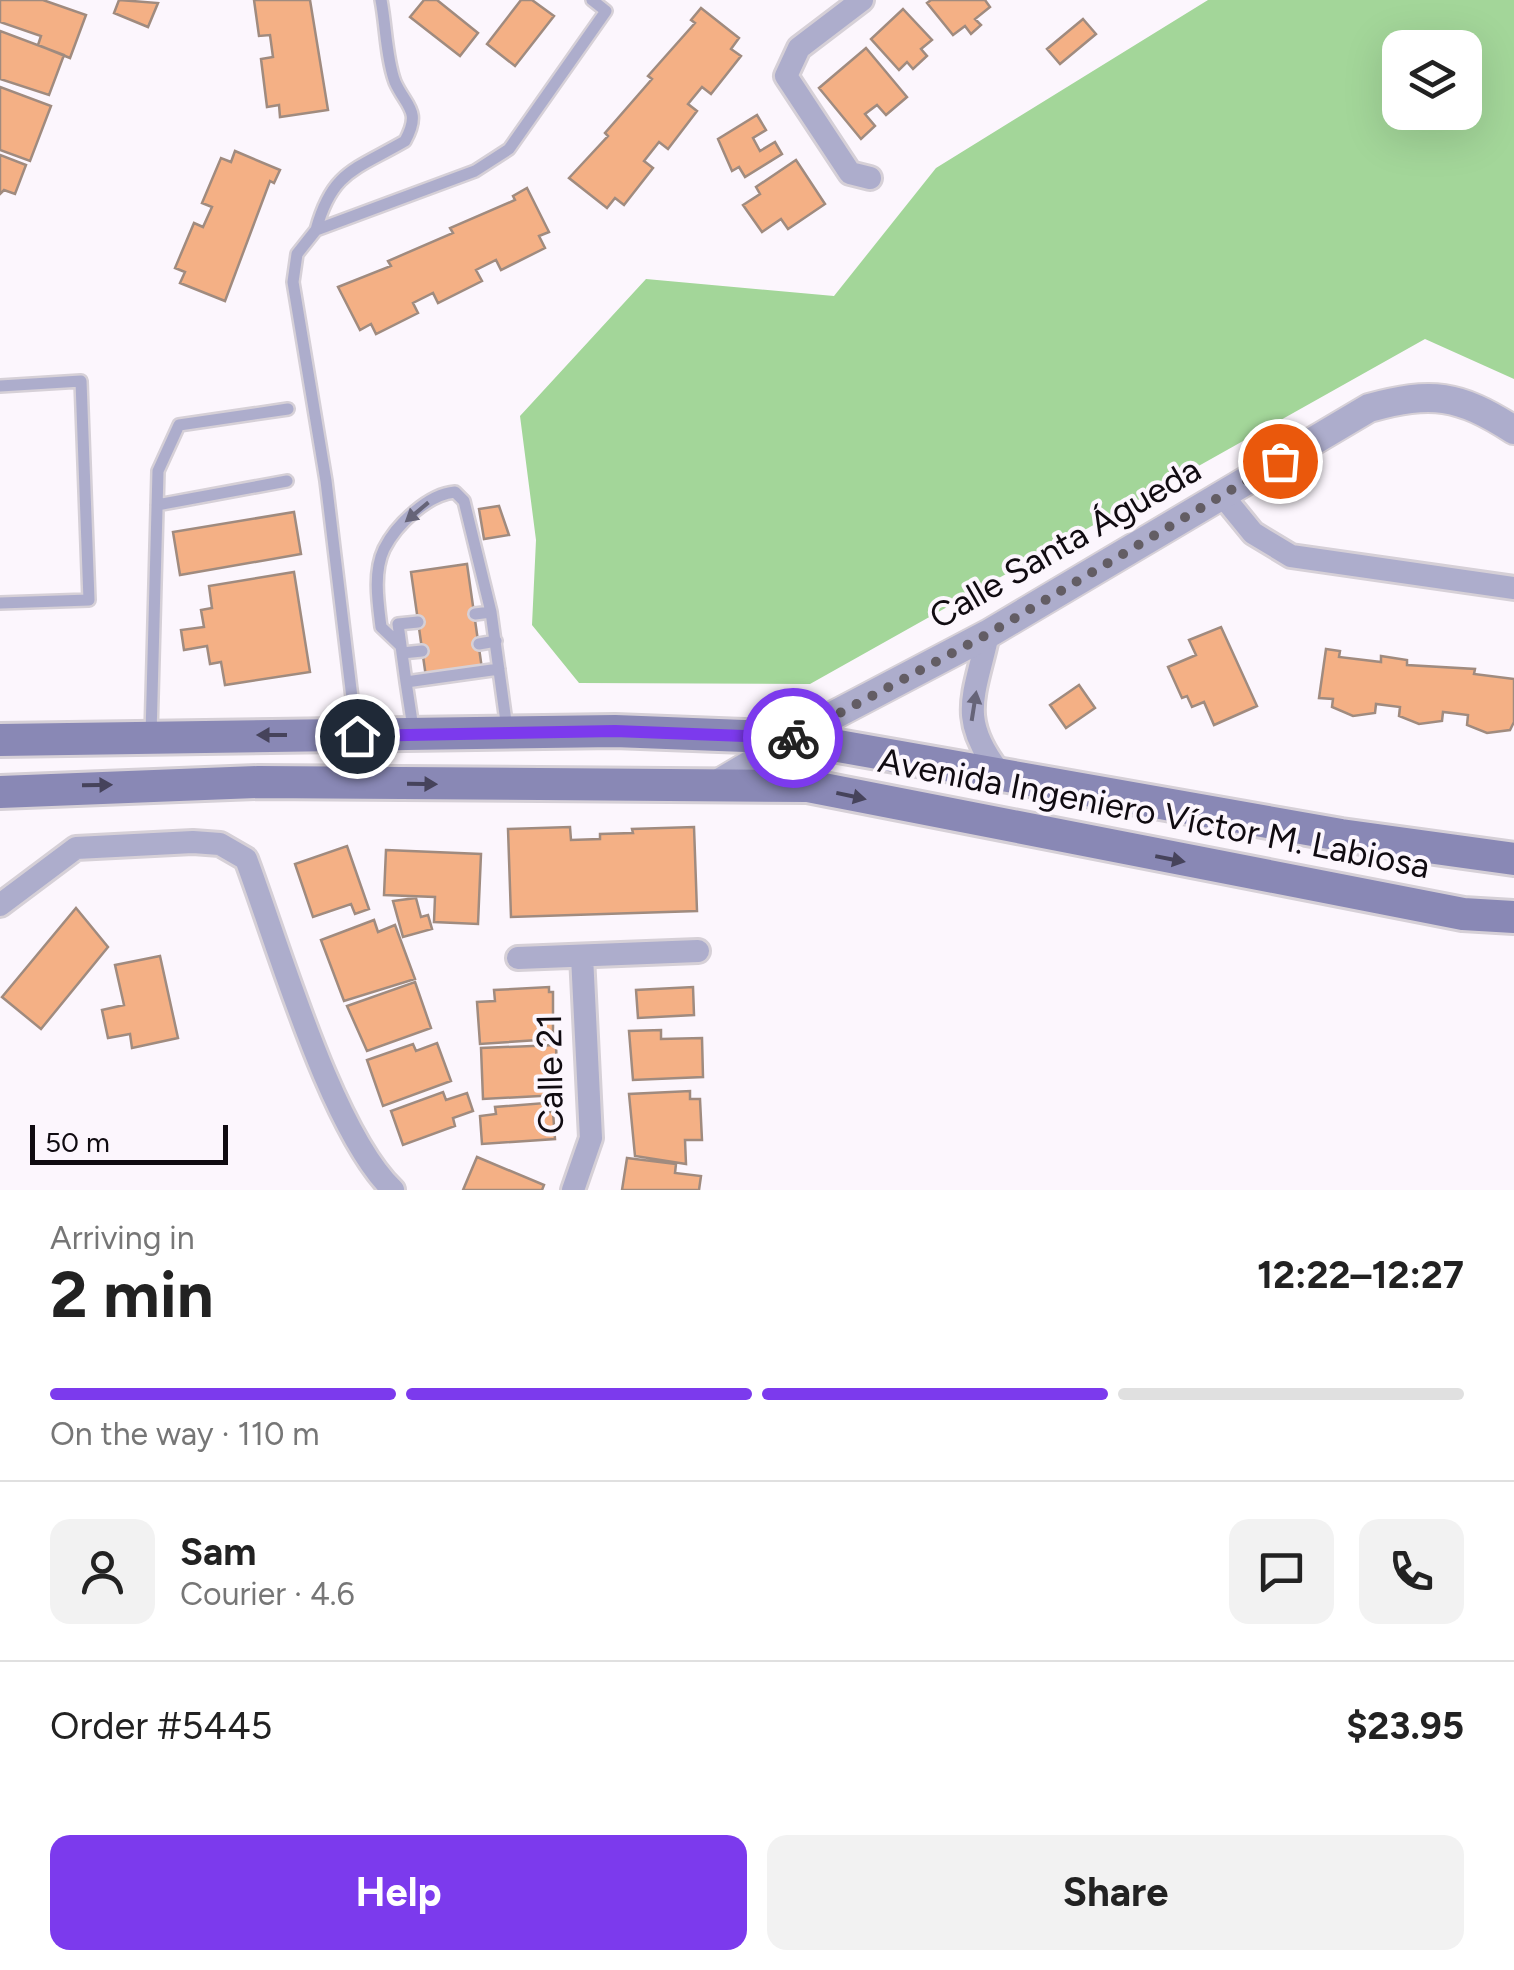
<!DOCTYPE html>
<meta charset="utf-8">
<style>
body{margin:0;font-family:Figtree,sans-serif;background:#f2f2f2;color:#222;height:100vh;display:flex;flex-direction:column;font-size:38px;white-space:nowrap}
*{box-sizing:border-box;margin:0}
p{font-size:32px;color:#767676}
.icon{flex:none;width:55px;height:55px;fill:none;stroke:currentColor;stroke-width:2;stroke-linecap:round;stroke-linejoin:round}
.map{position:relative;height:1190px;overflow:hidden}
.side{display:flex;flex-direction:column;background:#fff;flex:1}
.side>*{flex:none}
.tools{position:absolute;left:1382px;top:30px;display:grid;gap:20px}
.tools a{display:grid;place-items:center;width:100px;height:100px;border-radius:20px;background:#fff;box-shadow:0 10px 40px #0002;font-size:50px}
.scale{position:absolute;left:30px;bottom:25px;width:198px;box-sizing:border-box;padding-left:10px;border:5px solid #100b11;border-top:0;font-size:28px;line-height:35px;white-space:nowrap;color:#100b11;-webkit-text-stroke:8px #fcf6fd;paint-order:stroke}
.pin{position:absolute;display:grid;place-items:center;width:85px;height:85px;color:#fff;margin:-42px;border:5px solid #fff;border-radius:50%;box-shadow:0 2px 10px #0007}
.courier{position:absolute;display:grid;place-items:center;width:100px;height:100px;margin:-50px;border:8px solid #7c3aed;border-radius:50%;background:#fff;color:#222;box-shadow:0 2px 12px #0007}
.summary em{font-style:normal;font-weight:700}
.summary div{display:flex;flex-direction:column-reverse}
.summary{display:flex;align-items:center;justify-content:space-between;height:170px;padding:0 50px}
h1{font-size:65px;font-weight:700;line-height:75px}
.bar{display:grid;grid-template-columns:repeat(4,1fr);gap:15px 10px;align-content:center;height:120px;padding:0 50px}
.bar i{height:12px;border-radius:8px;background:#e0e0e0}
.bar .selected{background:#7c3aed}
.bar p{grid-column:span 4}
.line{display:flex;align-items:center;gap:25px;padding:0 50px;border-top:2px solid #e0e0e0}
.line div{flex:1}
.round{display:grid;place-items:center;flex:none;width:105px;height:105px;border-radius:20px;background:#f2f2f2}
.action{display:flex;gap:20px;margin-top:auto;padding:20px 50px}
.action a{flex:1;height:115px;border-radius:20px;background:#7c3aed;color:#fff;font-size:40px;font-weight:700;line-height:115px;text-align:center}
.action a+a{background:#f2f2f2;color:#222}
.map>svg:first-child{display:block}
</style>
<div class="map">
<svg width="1514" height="1190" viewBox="0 0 1514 1190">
<rect width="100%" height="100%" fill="#fcf6fd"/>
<path fill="#a3d699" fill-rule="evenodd" d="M1208,0H1514V379L1425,339L810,684L579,683L532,625L536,540L520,416L646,279L834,296L936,168ZM1400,48H1465V112H1400Z"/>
<path fill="#f4b085" stroke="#a08b7f" stroke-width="2.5" d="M0,0H43L86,15L70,58L38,45L41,36L0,22Z
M119,0L158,3L148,27L114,13Z
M254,0H310L328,110L280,117L279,105L267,107L261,59L273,57L270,35L259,36Z
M424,0H437L478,33L460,56L410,17Z
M521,0H532L554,16L515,66L487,44Z
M931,0H985L990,7L975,19L981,25L971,34L965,26L953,35L927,3Z
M701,8L739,38L731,49L741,56L711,94L702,87L688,104L697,111L668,149L659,142L644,161L653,168L624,205L615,198L607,208L569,178L608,136L605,133L652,79L648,76L695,23L691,20Z
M903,9L932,40L921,49L927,56L913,69L907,62L899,70L871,39Z
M1083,19L1096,34L1060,64L1047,49Z
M0,31L64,55L49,95L0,79Z
M866,48L907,97L886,115L877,105L865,114L875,126L861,139L819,88Z
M0,87L51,106L30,161L0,150Z
M757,115L766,130L753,138L760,151L775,142L782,154L745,177L739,167L732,171L718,139Z
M235,151L280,170L274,183L270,181L225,301L180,283L185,272L175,268L194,223L203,227L212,207L202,203L221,158L231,162Z
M0,155L26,165L15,194L4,190L0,194Z
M796,160L825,204L788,229L781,219L762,232L743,205L760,194L756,187Z
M527,188L549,232L539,236L545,248L501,270L496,260L476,270L482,281L438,303L433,293L413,303L418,313L376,334L371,324L360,330L338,287L391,266L388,261L453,233L450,228L515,200L513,196Z
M499,506L509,535L484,539L479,509Z
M294,512L301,554L180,575L173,532Z
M467,564L482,669L426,677L411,572Z
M294,572L310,672L225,685L221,662L210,664L207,646L184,650L181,630L204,627L201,610L212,608L209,586Z
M1221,627L1257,706L1214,725L1204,702L1192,707L1187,696L1182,698L1168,667L1196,655L1189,640Z
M1326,649L1340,651L1339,657L1381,662V656L1407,660V665L1475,669L1474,674L1514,679V722L1510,730L1487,733L1467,725L1468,715L1443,712L1442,721L1419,724L1399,716L1400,707L1376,704L1375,713L1353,716L1332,707L1333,699L1319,698Z
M1079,685L1095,708L1066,728L1050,705Z
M570,827L571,840L600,839V834L633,833L632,829L694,827L697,911L511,917L508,829Z
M347,846L369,909L355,914L351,904L313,917L295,864Z
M386,850L481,854L478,924L434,922L435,897L384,895Z
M416,898L421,917L428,915L432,929L403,937L393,901Z
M76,908L108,947L41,1029L2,997Z
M374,920L378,932L395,925L415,979L344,1001L321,940Z
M160,956L178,1038L132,1048L130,1034L108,1038L102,1010L124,1005L115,965Z
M415,982L431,1028L367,1051L347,1006Z
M549,987V992H553V1039L480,1044L477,1002L495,1001L494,990Z
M693,987L694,1015L638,1018L636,990Z
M661,1030V1039L702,1038L703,1077L633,1080L629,1031Z
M437,1043L451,1081L383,1106L367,1060L413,1044L416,1051Z
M556,1045L558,1095L483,1099L481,1048Z
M690,1091V1099H700L702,1140H685L686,1164L635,1156L629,1094Z
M443,1092L446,1100L467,1093L473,1111L453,1118L455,1126L403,1145L391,1111Z
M545,1103L546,1112H553L555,1139L482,1144L480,1116L496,1114L495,1107Z
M477,1157L544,1185L542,1190H463Z
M627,1158L676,1164L675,1173L701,1176L699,1190H622Z"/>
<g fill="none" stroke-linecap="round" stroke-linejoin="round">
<g stroke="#d6d0d7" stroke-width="16">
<path id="service" d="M316,230C332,171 355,170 405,141C422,110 406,107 395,82C386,58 386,25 381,0
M0,386L81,381L89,600L0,603
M157,505L287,481
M475,614L491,612
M479,644L496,641
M401,646L381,627C378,603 373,572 384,549C396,525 428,494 455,492L464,501L491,612L507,729
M402,653L422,651
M406,682L398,624L418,622
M413,728L406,682L499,669
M356,731L326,481L293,282L297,254L316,230L475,171L509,149L606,11L592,0
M151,735L158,471L179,425L288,409"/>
</g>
<g stroke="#d6d0d7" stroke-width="28">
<path id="minor" d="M862,0L799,48L786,76L850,173L870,178
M1222,495L1253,533L1291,556L1514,588
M988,634C975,695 957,718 999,772
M0,905L76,848L193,842L220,844L246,859C278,944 331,1131 393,1190
M518,958L698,951
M573,1190L591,1138L582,956"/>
</g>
<g stroke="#d6d0d7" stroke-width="32">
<path id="tertiary" d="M714,786L834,715L988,634L1369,408C1432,391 1458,394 1514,430"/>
</g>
<g stroke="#d6d0d7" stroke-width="38">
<path id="secondary" d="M0,740L615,731L793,738L1341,835L1514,859
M0,792L258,782L808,786L1463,914L1514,917"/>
</g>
<use href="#service" stroke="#adadcc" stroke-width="11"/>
<use href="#minor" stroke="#adadcc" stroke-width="22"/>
<use href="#tertiary" stroke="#adadcc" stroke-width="28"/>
<use href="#secondary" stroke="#8988b5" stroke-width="32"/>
</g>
<defs><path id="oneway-solid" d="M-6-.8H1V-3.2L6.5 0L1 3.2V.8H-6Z" transform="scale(2.5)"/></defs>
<g fill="#666478">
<use href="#oneway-solid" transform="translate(417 512) rotate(140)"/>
<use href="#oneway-solid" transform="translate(974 706) rotate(-81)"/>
</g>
<g fill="#46435b">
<use href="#oneway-solid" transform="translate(272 735) rotate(-180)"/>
<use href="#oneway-solid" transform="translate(422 784) rotate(1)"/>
<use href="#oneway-solid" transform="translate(97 785) rotate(-1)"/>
<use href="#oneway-solid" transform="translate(851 796) rotate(12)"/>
<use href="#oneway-solid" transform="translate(1170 859) rotate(11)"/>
</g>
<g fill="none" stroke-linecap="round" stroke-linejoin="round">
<path stroke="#635d64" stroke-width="10" stroke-dasharray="0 18" d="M793,738L988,634L1280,461"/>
<path stroke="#7c3aed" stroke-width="12" d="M357,736L615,731L793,738"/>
</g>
<g text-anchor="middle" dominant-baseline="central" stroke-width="8" stroke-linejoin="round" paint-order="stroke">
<g font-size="35" fill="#100b11" stroke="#fcf6fd">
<text transform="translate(1065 543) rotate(-30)">Calle Santa Águeda</text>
<text transform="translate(1154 813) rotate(11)">Avenida Ingeniero Víctor M. Labiosa</text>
<text transform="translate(550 1074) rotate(-91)">Calle 21</text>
</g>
</g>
</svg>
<div class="tools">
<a><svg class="icon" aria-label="layers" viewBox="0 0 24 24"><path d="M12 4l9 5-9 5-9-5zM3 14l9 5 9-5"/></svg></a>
</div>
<div class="scale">50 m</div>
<div class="pin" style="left:1280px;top:461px;background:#ea580c"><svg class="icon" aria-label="bag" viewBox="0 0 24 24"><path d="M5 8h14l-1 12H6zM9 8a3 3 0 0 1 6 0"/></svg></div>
<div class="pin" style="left:357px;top:736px;background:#1f2937"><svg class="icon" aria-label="home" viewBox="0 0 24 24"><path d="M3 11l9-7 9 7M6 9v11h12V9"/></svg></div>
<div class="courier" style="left:793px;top:738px"><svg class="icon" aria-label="bike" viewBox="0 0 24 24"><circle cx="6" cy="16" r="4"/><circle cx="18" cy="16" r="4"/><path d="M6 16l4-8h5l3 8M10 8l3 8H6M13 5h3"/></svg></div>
</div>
<section class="side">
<div class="summary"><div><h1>2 min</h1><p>Arriving in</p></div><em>12:22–12:27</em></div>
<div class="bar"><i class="selected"></i><i class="selected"></i><i class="selected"></i><i></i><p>On the way · 110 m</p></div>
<div class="line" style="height:180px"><a class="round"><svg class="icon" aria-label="person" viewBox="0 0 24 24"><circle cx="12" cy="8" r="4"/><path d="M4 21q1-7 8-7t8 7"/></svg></a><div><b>Sam</b><p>Courier · 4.6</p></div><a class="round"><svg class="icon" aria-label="chat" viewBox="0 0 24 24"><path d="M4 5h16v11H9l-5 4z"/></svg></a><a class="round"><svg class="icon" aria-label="phone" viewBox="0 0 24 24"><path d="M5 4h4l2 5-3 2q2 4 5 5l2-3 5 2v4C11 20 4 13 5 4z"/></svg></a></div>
<div class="line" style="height:130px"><div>Order #5445</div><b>$23.95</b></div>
<div class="action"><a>Help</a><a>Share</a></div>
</section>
